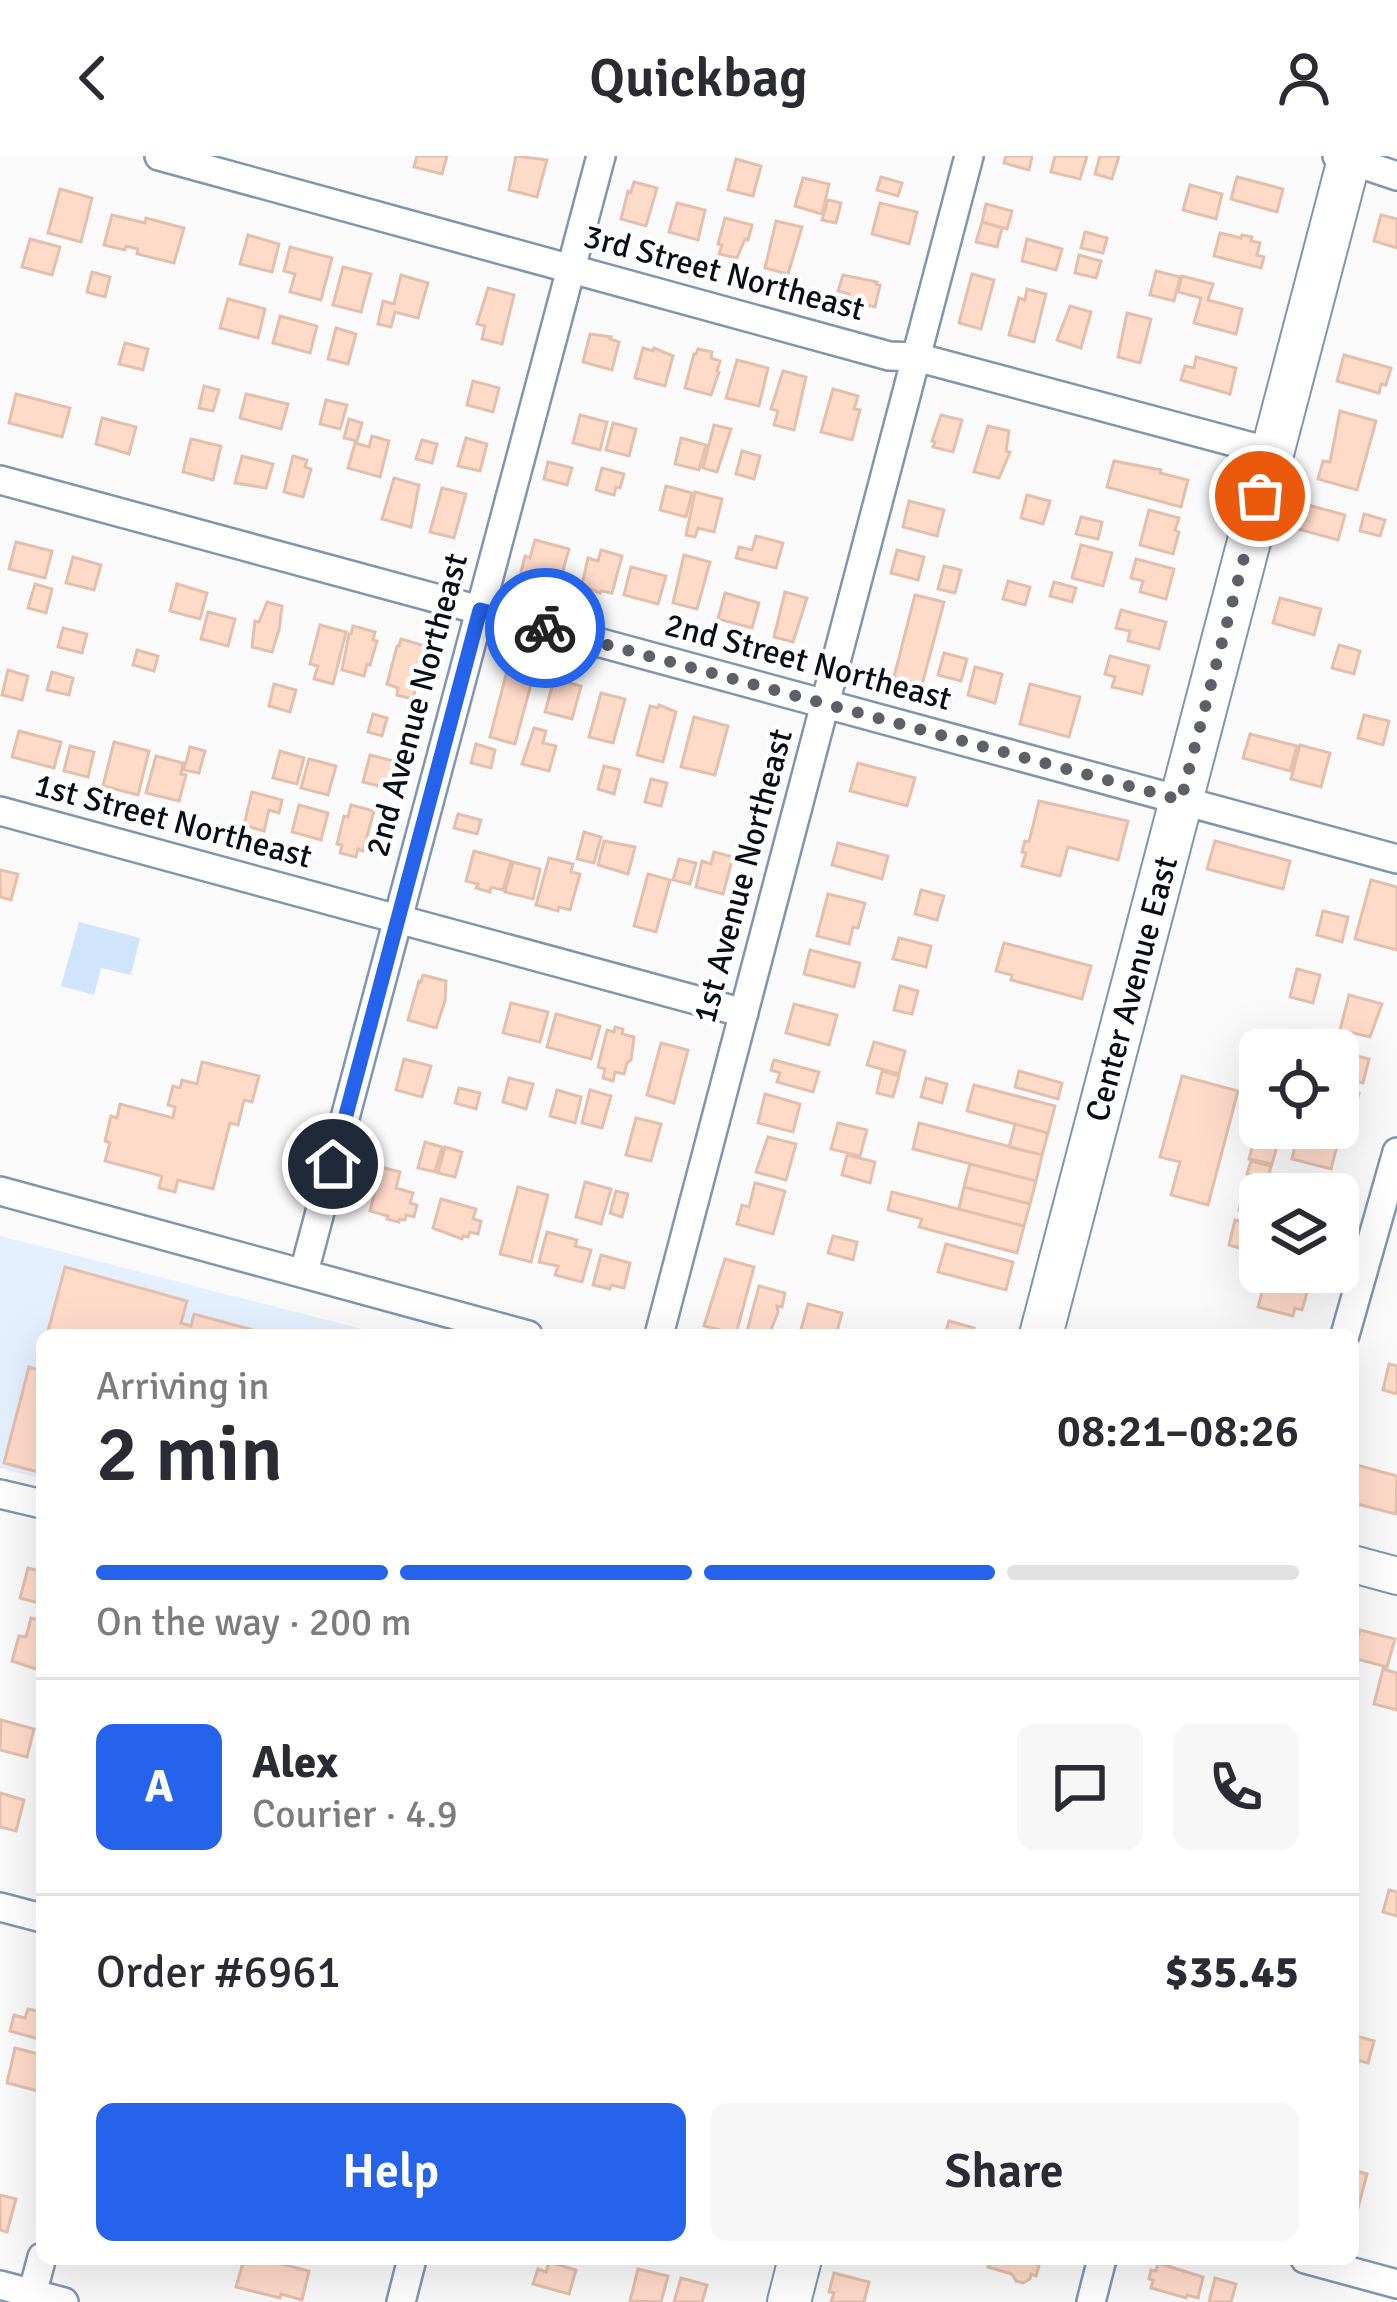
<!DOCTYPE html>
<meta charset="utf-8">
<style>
body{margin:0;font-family:Signika,sans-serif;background:#f7f7f7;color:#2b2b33;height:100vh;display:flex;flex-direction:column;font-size:45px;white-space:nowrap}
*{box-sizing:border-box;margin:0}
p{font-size:39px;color:#7c7c81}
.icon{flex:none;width:66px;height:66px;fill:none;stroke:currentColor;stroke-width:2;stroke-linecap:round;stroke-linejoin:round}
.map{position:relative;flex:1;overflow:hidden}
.sheet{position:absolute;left:36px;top:1173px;width:1323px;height:936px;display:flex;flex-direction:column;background:#fff;border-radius:18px;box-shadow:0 12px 48px #0002}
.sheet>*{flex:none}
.fabs{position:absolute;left:1239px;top:873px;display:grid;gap:24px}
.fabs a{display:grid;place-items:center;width:120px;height:120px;border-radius:18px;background:#fff;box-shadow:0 12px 48px #0002;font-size:60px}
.pin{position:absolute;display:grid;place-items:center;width:102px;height:102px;color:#fff;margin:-51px;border:6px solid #fff;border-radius:50%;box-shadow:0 3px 12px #0007}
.courier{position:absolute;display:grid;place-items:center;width:120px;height:120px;margin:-60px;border:9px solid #2563eb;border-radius:50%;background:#fff;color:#222;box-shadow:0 3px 15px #0007}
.overview em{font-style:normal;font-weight:600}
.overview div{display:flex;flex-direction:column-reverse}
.overview{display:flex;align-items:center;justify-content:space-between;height:204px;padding:0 60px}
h1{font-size:78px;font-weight:600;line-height:90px}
.bar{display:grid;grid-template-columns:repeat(4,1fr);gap:18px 12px;align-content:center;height:144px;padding:0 60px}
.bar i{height:15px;border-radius:9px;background:#e1e1e2}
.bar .current{background:#2563eb}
.bar p{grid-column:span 4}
.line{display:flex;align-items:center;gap:30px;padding:0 60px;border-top:3px solid #e1e1e2}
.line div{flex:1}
.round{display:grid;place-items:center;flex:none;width:126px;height:126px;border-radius:18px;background:#f7f7f7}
.action{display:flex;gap:24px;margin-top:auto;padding:24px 60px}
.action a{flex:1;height:138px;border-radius:18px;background:#2563eb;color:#fff;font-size:48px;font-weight:600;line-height:138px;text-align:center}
.action a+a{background:#f7f7f7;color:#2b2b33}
header{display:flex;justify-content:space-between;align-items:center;height:156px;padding:0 60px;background:#fff;font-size:54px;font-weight:600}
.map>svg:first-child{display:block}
</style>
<header><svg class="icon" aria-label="back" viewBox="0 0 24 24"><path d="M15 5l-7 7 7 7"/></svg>Quickbag<svg class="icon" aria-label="person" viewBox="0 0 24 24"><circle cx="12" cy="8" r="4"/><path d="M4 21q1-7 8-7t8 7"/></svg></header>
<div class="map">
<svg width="1397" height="2146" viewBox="0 0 1397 2146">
<rect width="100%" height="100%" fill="#fafafa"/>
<path fill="#e4f0fe" d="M0,1080L385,1179H42V1323L0,1312Z"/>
<path fill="#d0e4fc" d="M79,766L140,782L131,819L101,812L94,839L61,830Z"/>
<path fill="#fedac9" stroke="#e3bfad" stroke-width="3" d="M417,0H447L442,18L414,11Z
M516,0L547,4L537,41L509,34Z
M1006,0H1032L1029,14L1004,7Z
M1055,0H1087L1080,23L1051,16Z
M1100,0H1119L1112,23L1095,18Z
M736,3L761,10L753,40L728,34Z
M881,21L902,27L898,40L877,34Z
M1237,21L1283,33L1277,56L1231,43Z
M803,22L829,28L822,58L795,50Z
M634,26L657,32L646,70L621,63L628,35L631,36Z
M1190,29L1222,38L1216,63L1183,54Z
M60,33L92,42L81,86L48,77Z
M828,44L841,47L836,67L822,64Z
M677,47L705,54L698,84L669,76Z
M880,47L917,56L909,88L872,78Z
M986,48L1012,55L1007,73L982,66Z
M112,59L145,67L146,62L184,72L174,107L137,98L138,93L126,90L125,94L104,89Z
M1381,59L1397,63V92L1374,85Z
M725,62L752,69L748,84L745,83L737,102L719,98L722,89L718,88Z
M776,65L802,71L788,118L765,112Z
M982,66L1002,72L997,91L976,86Z
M1085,76L1107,82L1103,97L1081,92Z
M1220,77L1241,82L1242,79L1252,81L1251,85L1260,87L1257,99L1264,101L1261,112L1214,100Z
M248,79L279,88L272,116L240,108Z
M30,83L60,91L52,119L22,111Z
M1027,83L1062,93L1056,114L1022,105Z
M290,91L332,102L321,144L290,136L295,118L284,115Z
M1079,99L1101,105L1096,122L1075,117Z
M343,111L371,118L361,156L333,149Z
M1156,115L1180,121L1174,145L1150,139Z
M92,116L110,121L105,141L87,136Z
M972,118L994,124L981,173L959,167Z
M401,119L428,127L418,162L395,156L391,171L378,168L383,145L394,148Z
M843,119L877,126L876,128L880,129L875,151L847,144L849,138L838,135Z
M1182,120L1213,128L1208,144L1242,153L1236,178L1194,167L1201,142L1178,136Z
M488,132L514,139L502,188L482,183L485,170L477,168Z
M1027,133L1046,138L1034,186L1009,179L1019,142L1025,144Z
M228,143L265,153L258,182L220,172Z
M1070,150L1091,156L1081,192L1057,184Z
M1127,157L1151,163L1140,207L1118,201Z
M280,160L317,170L310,197L273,187Z
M336,172L356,178L348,208L328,203Z
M590,178L611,181L610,183L619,186L612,214L583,206Z
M125,187L148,193L143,214L119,208Z
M643,192L653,195L654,192L673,200L665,230L635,222Z
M698,193L712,196L711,202L720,205L717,215L719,216L711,239L685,232L694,198H696Z
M1344,199L1391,212L1386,229L1381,228L1379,237L1337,225Z
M1196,201L1236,212L1230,238L1181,224L1185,210L1194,212Z
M737,204L768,212L759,250L726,242Z
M783,215L806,221L794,274L774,269L778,255L771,253Z
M473,225L499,232L493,256L467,249Z
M204,230L219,234L213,255L199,252Z
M833,233L858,240L854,253L860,254L852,284L821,276Z
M16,238L70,252L62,281L9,267Z
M246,238L288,248L281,273L240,262Z
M326,244L347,249L340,273L320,268Z
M1340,255L1376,265L1357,334L1318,323L1323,305L1330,306Z
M580,259L607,266L600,294L573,287Z
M941,259L962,264L953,296L933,291L935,286L932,285Z
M102,262L136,271L129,298L96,288Z
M349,263L362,267L357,285L344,282Z
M613,267L636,273L629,300L606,294Z
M714,269L731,273L717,316L703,312Z
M988,270L1009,275L1006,295L1010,296L999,322L974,316Z
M372,280L389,285L380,321L348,312L355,287L369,291Z
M466,282L487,288L480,315L458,310Z
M681,282L706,289L699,314L675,308Z
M191,283L221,290L213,324L183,316Z
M422,284L437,288L432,307L416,303Z
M742,295L760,300L754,323L736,318Z
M242,300L273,308L266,332L235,327Z
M293,300L307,304L305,311L311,313L303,341L284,336Z
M1114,305L1161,314L1160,317L1188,324L1181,351L1107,331Z
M548,306L572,312L567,329L544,323Z
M602,312L624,318L620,332L616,331L614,339L596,334Z
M394,322L419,329L411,371L382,363Z
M666,330L692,337L686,361L660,354Z
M442,332L466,338L454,382L430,376Z
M695,336L722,343L714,376L698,372L695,381L686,379Z
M1027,339L1050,345L1043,368L1021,362Z
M909,345L944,354L937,380L903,371Z
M1304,348L1345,359L1338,384L1298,373Z
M1149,354L1179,362L1175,374L1179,376L1173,398L1140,389Z
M1364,358L1385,364L1380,380L1360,375Z
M1081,361L1102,366L1098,383L1076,378Z
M756,380L783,387L776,412L736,402L739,391L752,394Z
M535,384L569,393L561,422L546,421V418L543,417L541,422L521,417L525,400L530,402Z
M16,386L52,395L45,422L9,413Z
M1081,389L1112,397L1103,430L1072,422Z
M601,394L622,400L612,437L601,435L600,437L582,429L588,402L598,405Z
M897,394L924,401L918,424L891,417Z
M684,399L710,406L697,453L673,447Z
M73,401L101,409L94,434L66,427Z
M1136,403L1174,413L1166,443L1140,436L1143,425L1131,422Z
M944,410L961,414L955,437L938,433Z
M631,411L666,420L658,448L624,439Z
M1008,425L1030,431L1025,449L1003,443Z
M1054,426L1076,432L1072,446L1050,440Z
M35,428L52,433L46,457L28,452Z
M177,428L207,437L200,463L170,455Z
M785,436L807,442L793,486L774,481Z
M725,437L759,447L752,472L718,463Z
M915,439L944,446L922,529L894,521Z
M1280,442L1321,453L1314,479L1273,467Z
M267,446L282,450L279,474L272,496L252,491L255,465L259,466Z
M1121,454L1166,466L1159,493L1128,485L1130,475L1116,472Z
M208,456L235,463L228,490L201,483Z
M320,469L346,476L333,528L314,523L318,510L310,508Z
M353,470L375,476L373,484L377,485L370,509L367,508L364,520L342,514L349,478H351Z
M63,472L87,478L82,497L58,491Z
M401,483L425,490L413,543L397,539L398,532L387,528L397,490H399Z
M1339,489L1360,495L1354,518L1332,512Z
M137,494L158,500L154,515L133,509Z
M944,497L967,503L961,525L938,519Z
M1110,500L1149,510L1142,538L1112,531L1115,521L1105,518Z
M508,511L534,517L515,588L490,581Z
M975,511L1002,518L995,547L968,539Z
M8,514L28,520L22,544L2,539Z
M52,516L73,522L69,539L47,534Z
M554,523L581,530L572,563L545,556Z
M274,528L296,534L290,556L269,550Z
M1030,528L1080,541L1069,581L1020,568Z
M601,537L625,543L613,587L589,581Z
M659,549L676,556L663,606L637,599L650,550L658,552Z
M373,558L387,562L382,580L368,576Z
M1364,559L1389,565L1383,589L1358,582Z
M694,561L728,570L715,619L681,611Z
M534,572L546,575L543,587L556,590L549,615L522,608Z
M19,575L61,586L54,612L12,601Z
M1250,578L1297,590L1290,615L1243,602Z
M114,586L149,595L138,639L103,630Z
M476,588L495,594L491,612L471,607Z
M1300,589L1330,597L1321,631L1291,623Z
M70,590L94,596L88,621L64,615Z
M190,591L205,595L199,617L184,614Z
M280,595L304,602L297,628L273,622Z
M370,599L405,608L398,635L363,626Z
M156,600L183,607L181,618L186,619L179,645L146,637Z
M309,603L336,610L328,639L301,632Z
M858,607L915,622L907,650L850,635Z
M604,610L620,614L614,638L598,633Z
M651,623L667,627L661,650L645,646Z
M252,636L282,644L279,657L269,654L264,675L244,669Z
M1039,645L1128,665L1118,704L1068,691L1060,720L1022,710L1026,697L1022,696L1025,685L1029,686Z
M299,649L328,657L321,684L292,676Z
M351,649L374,655L363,695L358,693L356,701L340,697L342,689L337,688L344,660L348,661Z
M458,658L481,664L477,678L454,672Z
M584,676L601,681L594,707L577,703Z
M604,685L635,691L628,718L598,709Z
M1215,685L1290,705L1283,733L1207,713Z
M838,687L888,700L882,723L832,709Z
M474,695L511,705L503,734L491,731L490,736L476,732L478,728L466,725Z
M714,696L733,701L723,738L696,731L702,705L711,708Z
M549,702L573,708L571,716L580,718L570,754L559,751L558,755L536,749Z
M679,703L696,707L690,728L673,724Z
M513,706L540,713L533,743L505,736Z
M0,714L18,718L11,744L0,741Z
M648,718L670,724L656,776L634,770Z
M1371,724L1397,731V794L1355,783Z
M921,734L944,740L937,764L915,758Z
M828,738L865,747L858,772L853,771L849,788L817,780Z
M1323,755L1348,761L1342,786L1317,779Z
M899,782L931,790L926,811L893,803Z
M1004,787L1091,810L1082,843L1011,824L1012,819L996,815Z
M810,794L860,807L854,831L804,818Z
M1297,813L1320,819L1313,847L1290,841Z
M423,819L446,825L445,845L436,872L408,864L419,825L421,826Z
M900,830L918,835L912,858L894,854Z
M1349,839L1382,848L1370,881L1340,874Z
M511,847L548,856L540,886L503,877Z
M794,848L837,859L829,889L786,877Z
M556,858L600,870L591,903L547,891Z
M615,871L623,873L622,878L634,881L631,904L627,907L624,918L615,916L613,925L603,922L605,913L598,911L607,874L614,876Z
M874,886L905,895L899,918L867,909Z
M661,887L688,894L674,947L647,939Z
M1338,895L1369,903L1363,927L1338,921Z
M404,903L431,910L422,941L396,934Z
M774,904L819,916L813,936L777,926L780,917L771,914Z
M202,906L259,920L252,946L244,944L238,969L230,967L213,1033L178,1024L175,1036L159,1032L162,1020L105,1005L110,987L105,985L111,960L117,962L120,948L173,962L175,951L168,949L173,930L180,932L182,924L197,928Z
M882,915L899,920L893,941L877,937Z
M1019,915L1062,927L1058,943L1015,931Z
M1182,920L1238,935L1208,1049L1171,1039L1180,1006L1160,1001Z
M509,922L533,928L526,953L503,946Z
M926,922L947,928L942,947L921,941Z
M974,929L1055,950L1048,977L967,955Z
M1338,931L1359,937L1348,977L1328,972H1338Z
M459,932L480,937L476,953L455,947Z
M557,934L581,941L575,967L550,960Z
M590,934L611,940L602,972L582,967Z
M765,938L800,948L793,976L758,967Z
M636,962L661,968L651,1005L626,999Z
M1259,965L1260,972H1282L1272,1008L1249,1003Z
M838,967L867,974L860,1000L831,993Z
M919,967L1042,999L1036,1025L913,993Z
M1015,968L1048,977L1042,999L1009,991Z
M1298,978L1338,986L1331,1013L1292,1003Z
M768,981L796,988L786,1024L756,1016Z
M425,986L442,991L435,1016L418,1012Z
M445,991L462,996L455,1021L438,1017Z
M847,999L875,1006L870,1027L842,1019Z
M1251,1005L1271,1010L1268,1023L1247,1018Z
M970,1008L1036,1025L1030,1048L964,1031Z
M381,1011L400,1016L396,1032L413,1037L410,1047L417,1049L414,1061L406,1059L405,1064L400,1063L399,1066L387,1063L388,1060L370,1055Z
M585,1026L611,1033L601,1068L576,1061Z
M1300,1026L1326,1033L1325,1038H1297Z
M755,1027L785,1035L773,1078L737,1068L742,1049L749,1051Z
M518,1031L548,1039L531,1106L500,1098Z
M964,1031L1030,1048L1024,1070L959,1053Z
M1244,1034L1260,1038V1059L1239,1054Z
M616,1035L628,1038L622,1061L610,1057Z
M892,1036L1024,1070L1017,1097L919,1071L922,1063L888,1054Z
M441,1043L476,1053L473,1063L481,1065L478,1078L470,1076L468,1081L463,1080L462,1083L433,1072Z
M1235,1064L1260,1070V1098L1229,1089Z
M547,1076L577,1084L575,1090L591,1094L582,1126L555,1119L558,1110L539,1106Z
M833,1080L857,1086L853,1104L828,1097Z
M946,1088L1013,1106L1006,1134L938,1116Z
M601,1099L630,1107L624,1132L611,1129L610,1133L593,1129Z
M725,1103L754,1111L736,1178L704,1170Z
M65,1111L187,1145L181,1167L191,1170L194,1158L272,1179H47Z
M1266,1122L1308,1133L1302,1154L1295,1152L1293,1160L1258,1151Z
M759,1130L785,1137L782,1151L777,1150L778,1156L769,1179H746Z
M808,1148L842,1157L836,1179L800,1177Z
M949,1165L974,1172L972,1179H945Z
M42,1199V1317L4,1307L29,1211L38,1214Z
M1389,1208L1397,1210V1238L1383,1234Z
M1353,1308L1397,1320L1396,1358L1353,1347Z
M28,1412L42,1416V1448L20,1442Z
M31,1462L42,1465V1515L12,1505L19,1480L26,1481Z
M1360,1474L1395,1483L1387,1511L1353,1502Z
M1383,1513L1397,1517V1554L1374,1548Z
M1,1564L34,1573L27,1601L0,1594Z
M0,1637L24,1644L16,1675L0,1671Z
M1389,1734L1397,1736V1760L1383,1756Z
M28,1853L42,1856V1884L10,1875L14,1859L25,1862Z
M1353,1879L1374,1885L1368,1907L1353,1903Z
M15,1892L42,1899V1936L7,1927Z
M1353,2014L1367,2018L1355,2063L1353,2062Z
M0,2039L16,2043L7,2076L0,2074Z
M244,2103H262L309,2115L302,2144L281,2138L280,2142L236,2131Z
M991,2103H1041L1036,2120L1031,2118L1030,2123L1023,2127L1016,2125L1012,2118L988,2111Z
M549,2106L576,2114L569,2138L533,2128L538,2113L546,2116Z
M1158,2107L1203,2121L1198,2142L1187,2139L1186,2142L1151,2132L1153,2124L1149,2123L1151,2114L1156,2115Z
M638,2113L668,2120L661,2146L630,2145Z
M834,2117L869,2126L864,2146H831L834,2137L829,2136Z
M681,2122L707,2129L702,2146H674Z
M1215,2122L1236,2128L1231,2146H1209Z"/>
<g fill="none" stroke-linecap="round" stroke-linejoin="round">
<g stroke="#7f96b1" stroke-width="32">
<path id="street" d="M159,0L889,200L916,201L1271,296
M1337,0L1397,20
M0,324L1397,703
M0,655L744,857
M0,1035L528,1179
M304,1116L601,0
M659,1179L969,0
M1345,1179L1397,996
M0,1338L42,1348
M0,1751L42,1762
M1305,2103L1397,2128
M0,2129L64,2146
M30,2146L42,2101
M401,2146L412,2103
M1091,2146L1102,2103"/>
</g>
<g stroke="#7f96b1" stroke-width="40">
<path id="secondary" d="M1353,1408L1397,1420"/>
</g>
<g stroke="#7f96b1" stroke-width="46">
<path id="primary" d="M1041,1179L1350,0
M789,2146L800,2103"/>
</g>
<use href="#street" stroke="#fff" stroke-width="27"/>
<use href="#secondary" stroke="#fff" stroke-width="36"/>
<use href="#primary" stroke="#fff" stroke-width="42"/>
</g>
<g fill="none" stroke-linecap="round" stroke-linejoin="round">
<path stroke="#5b6166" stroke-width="12" stroke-dasharray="0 21.6" d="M545,472L1181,644L1260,340"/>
<path stroke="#2563eb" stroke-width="15" d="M333,1008L480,454L545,472"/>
</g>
<g text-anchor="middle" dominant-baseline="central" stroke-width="9" stroke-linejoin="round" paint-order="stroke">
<g font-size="33" fill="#060e17" stroke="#fff">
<text transform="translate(724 117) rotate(15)">3rd Street Northeast</text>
<text transform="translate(808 506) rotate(15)">2nd Street Northeast</text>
<text transform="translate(417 549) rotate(-75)">2nd Avenue Northeast</text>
<text transform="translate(173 665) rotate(15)">1st Street Northeast</text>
<text transform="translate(743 720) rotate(-75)">1st Avenue Northeast</text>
<text transform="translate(1132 833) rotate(-75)">Center Avenue East</text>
</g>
</g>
</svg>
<div class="fabs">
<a><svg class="icon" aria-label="locate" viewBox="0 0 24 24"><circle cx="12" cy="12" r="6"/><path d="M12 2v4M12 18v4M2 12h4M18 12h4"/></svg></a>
<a><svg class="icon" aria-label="layers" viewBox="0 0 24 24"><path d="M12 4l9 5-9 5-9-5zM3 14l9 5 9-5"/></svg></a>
</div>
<div class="pin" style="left:1260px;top:340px;background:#ea580c"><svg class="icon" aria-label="bag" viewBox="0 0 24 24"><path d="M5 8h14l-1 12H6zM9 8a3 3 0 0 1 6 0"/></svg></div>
<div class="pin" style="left:333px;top:1008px;background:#1f2937"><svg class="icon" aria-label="home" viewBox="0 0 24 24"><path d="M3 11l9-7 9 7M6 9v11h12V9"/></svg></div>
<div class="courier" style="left:545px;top:472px"><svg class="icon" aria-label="bike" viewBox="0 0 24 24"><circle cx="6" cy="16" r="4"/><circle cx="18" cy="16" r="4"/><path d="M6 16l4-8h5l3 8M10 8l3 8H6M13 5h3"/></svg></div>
<section class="sheet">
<div class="overview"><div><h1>2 min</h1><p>Arriving in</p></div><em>08:21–08:26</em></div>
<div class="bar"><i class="current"></i><i class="current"></i><i class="current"></i><i></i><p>On the way · 200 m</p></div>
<div class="line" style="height:216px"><b class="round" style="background:#2563eb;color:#fff">A</b><div><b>Alex</b><p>Courier · 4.9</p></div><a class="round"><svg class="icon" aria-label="chat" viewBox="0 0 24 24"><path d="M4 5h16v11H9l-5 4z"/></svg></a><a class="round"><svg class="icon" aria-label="phone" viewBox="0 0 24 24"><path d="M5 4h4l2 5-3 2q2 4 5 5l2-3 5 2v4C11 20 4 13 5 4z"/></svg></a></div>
<div class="line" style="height:156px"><div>Order #6961</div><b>$35.45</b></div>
<div class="action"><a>Help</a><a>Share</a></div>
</section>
</div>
